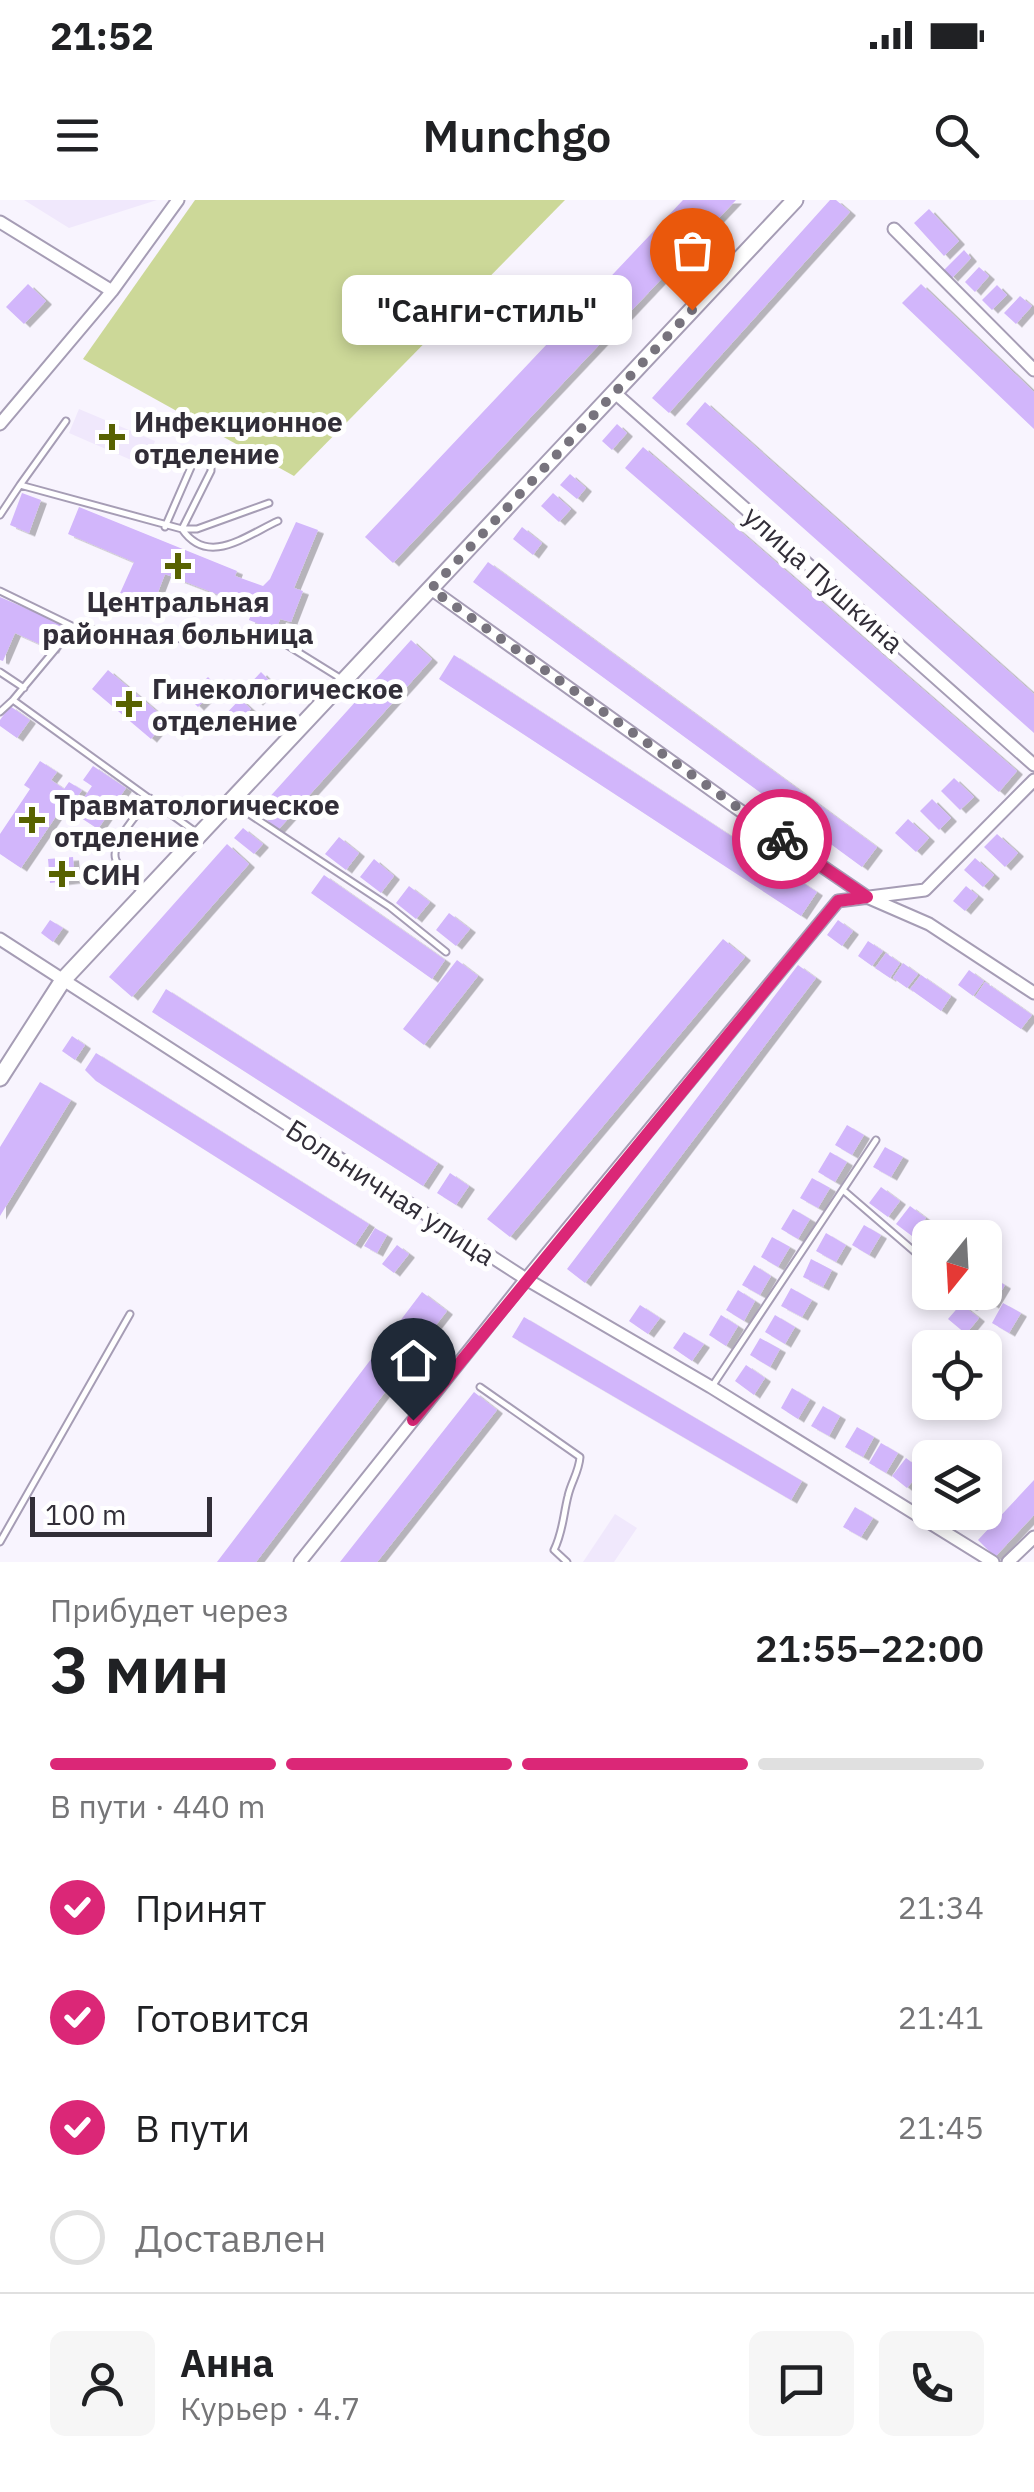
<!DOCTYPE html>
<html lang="ru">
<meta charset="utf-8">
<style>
body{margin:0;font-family:"IBM Plex Sans",sans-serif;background:#f6f6f6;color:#202124;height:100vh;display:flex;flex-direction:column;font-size:38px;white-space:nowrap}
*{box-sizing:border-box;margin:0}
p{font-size:32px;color:#757577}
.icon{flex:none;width:55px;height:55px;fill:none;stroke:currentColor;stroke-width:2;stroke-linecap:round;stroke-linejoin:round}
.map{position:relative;height:1362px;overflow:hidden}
.side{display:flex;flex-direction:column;background:#fff;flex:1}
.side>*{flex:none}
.needle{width:65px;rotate:198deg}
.fabs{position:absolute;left:912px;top:1020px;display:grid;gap:20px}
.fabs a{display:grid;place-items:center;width:90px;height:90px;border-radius:15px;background:#fff;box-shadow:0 5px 15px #0003;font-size:50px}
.scale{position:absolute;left:30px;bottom:25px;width:182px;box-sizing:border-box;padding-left:10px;border:5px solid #322e38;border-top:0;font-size:28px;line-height:35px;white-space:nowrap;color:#322e38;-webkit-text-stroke:8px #fff;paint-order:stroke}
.pin{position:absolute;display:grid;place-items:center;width:85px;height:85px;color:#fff;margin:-102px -42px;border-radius:50% 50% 50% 0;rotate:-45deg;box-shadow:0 0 10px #0007}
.pin .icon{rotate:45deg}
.courier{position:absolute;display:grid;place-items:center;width:100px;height:100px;margin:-50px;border:8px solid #db2777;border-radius:50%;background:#fff;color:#222;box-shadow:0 2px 12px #0007}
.bubble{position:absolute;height:70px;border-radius:15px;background:#fff;box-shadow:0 5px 15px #0003;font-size:32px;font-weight:600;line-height:70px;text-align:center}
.head em{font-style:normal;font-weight:600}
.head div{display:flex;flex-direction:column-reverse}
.head{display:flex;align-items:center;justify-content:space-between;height:170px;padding:0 50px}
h1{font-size:65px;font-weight:600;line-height:75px}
.bar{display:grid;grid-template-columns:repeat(4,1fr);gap:15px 10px;align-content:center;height:120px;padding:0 50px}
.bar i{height:12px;border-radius:8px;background:#e0e0e0}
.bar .current{background:#db2777}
.bar p{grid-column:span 4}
.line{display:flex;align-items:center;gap:25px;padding:0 50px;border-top:2px solid #e0e0e0}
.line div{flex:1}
.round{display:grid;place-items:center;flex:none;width:105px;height:105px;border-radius:15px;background:#f6f6f6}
ol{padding:0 50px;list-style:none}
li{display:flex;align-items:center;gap:30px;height:110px}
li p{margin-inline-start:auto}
li .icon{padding:10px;border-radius:50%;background:#db2777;color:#fff;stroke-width:4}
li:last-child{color:#757577}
li i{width:55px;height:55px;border:5px solid #e0e0e0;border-radius:50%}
.status{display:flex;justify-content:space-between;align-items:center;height:70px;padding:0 50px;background:#fff;direction:ltr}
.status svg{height:28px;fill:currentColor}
header{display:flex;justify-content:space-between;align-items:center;height:130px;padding:0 50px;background:#fff;font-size:45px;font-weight:600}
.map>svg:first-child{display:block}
</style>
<div class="status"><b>21:52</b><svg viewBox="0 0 49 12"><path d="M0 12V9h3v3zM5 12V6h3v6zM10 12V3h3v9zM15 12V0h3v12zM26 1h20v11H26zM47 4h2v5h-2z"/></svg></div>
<header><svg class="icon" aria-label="menu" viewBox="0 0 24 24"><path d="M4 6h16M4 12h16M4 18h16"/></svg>Munchgo<svg class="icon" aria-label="search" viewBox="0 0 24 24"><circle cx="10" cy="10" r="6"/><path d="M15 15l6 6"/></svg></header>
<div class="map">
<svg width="1034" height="1362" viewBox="0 0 1034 1362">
<defs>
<filter id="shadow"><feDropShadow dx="6" dy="3.5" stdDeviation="0" flood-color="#0004"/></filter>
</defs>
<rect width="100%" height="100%" fill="#f8f4fe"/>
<path fill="#f0e8fc" d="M24,0H157L69,28Z
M79,209L155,241L145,266L69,233Z
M615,1314L637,1328L614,1362H583Z"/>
<path fill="#ccd898" d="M195,0H565L294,276L83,159Z"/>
<path fill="#d2b6fb" filter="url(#shadow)" d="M683,0H736L393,363L365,337Z
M830,0H836L850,12L669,213L652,198Z
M929,9L959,41L944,56L914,23Z
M964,50L971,58L952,78L944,70Z
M979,67L989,76L975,92L965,82Z
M28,84L46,101L24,124L6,107Z
M921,84L1034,192V229L902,103Z
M997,85L1007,95L992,110L982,100Z
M1020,96L1032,106L1016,124L1004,113Z
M705,202L1034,494V533L686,224Z
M617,224L627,233L612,250L602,241Z
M643,247L1017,571L999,592L625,268Z
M570,274L586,288L577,299L560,285Z
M22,293L41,300L29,333L10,325Z
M553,293L571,309L559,322L541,306Z
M79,307L237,371L235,376L263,386L270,379L296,322L318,330L294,388L303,391L291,422L280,419L276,431L249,420L253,408L165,374L150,413L117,400L134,362L68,334Z
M522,327L542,343L533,355L513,339Z
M488,362L877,647L862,667L473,382Z
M0,397L64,425L53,450L15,433L3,461L0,460Z
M411,440L432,459L278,630L257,611Z
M454,455L817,692L801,716L439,479Z
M108,470L167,520L151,539L92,489Z
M261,472L274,485L257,502L245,489Z
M208,477L218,487L198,507L188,497Z
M240,499L251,509L235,526L224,516Z
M10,506L30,520L17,538L0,526V520Z
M40,561L57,572L51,580L64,589L69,582L82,590L76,599L81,602L92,586L83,580L93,566L126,588L98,629L63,606L21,668L0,654V634L30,589L24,585Z
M954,578L974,597L960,610L941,591Z
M932,599L951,618L939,630L920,611Z
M908,619L929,638L916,652L895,633Z
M243,628L263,644L254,654L234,638Z
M997,634L1018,653L1005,667L984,647Z
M339,637L359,653L346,670L325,654Z
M227,644L249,664L132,797L109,777Z
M73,657L75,680L50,683L48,659Z
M975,658L994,675L983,687L964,670Z
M374,659L394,676L381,693L360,677Z
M324,675L445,760L432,779L311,693Z
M409,686L430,702L416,719L396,703Z
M966,686L978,696L965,711L953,701Z
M449,713L470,729L456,746L436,730Z
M50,720L63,728L53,742L41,733Z
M838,720L853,731L842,746L827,735Z
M723,739L745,757L510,1037L487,1019Z
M868,741L883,751L872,766L858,756Z
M886,753L900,763L890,778L875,768Z
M457,760L478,776L424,845L403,829Z
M903,763L918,774L907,788L893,778Z
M798,765L816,778L585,1083L567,1069Z
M969,770L984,781L973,796L958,785Z
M921,775L951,796L941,811L910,789Z
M985,782L1032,815L1021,829L975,797Z
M166,789L438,963L423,986L152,812Z
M72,836L85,845L75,860L62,851Z
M96,853L369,1024L355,1045L96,881L85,870Z
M40,882L71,900L0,1016V947Z
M847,925L864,935L852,955L835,945Z
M885,947L903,957L891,977L873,967Z
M830,952L847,962L835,982L818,972Z
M450,973L469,986L456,1005L437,993Z
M812,978L830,988L818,1008L800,998Z
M881,987L900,1001L888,1017L869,1003Z
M910,1006L926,1018L912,1036L896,1024Z
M793,1009L810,1019L798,1039L781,1029Z
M864,1025L881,1035L869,1055L852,1045Z
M375,1028L387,1035L377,1053L364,1046Z
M826,1033L846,1045L836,1062L816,1051Z
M772,1037L790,1047L778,1067L761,1057Z
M397,1045L409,1054L394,1073L382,1064Z
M811,1059L832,1070L823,1087L803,1077Z
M754,1065L771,1076L760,1095L742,1085Z
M988,1075L1005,1085L993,1105L973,1092H985Z
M791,1088L812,1100L802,1117L781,1106Z
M738,1090L755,1101L744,1121L726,1110Z
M422,1092L447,1111L433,1129L256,1362H217Z
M1003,1103L1021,1113L1009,1133L992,1123Z
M961,1104L979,1118L966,1134L948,1119Z
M640,1105L660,1118L648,1134L629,1121Z
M721,1115L738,1126L726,1146L709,1135Z
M775,1115L795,1127L785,1144L765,1132Z
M524,1117L802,1281L791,1300L512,1137Z
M684,1132L704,1144L692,1161L673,1148Z
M760,1138L780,1149L770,1167L750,1155Z
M746,1165L765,1178L754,1195L735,1181Z
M792,1188L810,1199L798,1219L781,1208Z
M474,1192L497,1210L382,1356L377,1362H340Z
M823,1206L840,1216L829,1236L811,1226Z
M857,1227L874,1237L863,1257L845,1247Z
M881,1243L898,1253L886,1273L869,1263Z
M906,1258L922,1270L907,1288L892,1276Z
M1034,1280V1315L995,1357L978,1340Z
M855,1307L873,1318L861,1337L843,1327Z"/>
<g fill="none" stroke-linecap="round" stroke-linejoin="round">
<g stroke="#a69db5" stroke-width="9">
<path id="lane" d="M20,285L66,221
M0,315L20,285L182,329H197L269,303
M165,327L192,265L202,258L211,265V271L182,329C208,367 245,336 278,321
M0,391L74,427
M0,472L24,488
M0,512L13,500
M231,602L390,707L446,752
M197,633L13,500L74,427L162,438L282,442L340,478
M141,692C134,683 120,671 116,660C109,644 140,611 150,598
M843,990L930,1065
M961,1092L977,1106
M713,1185L876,940
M480,1187L580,1257C579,1272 571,1282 568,1296C563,1316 563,1332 554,1350L567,1362
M0,1342L130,1114"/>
</g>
<g stroke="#a69db5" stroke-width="15">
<path id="street" d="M0,22L112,91
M894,29L1034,170
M615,193L1034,565
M0,224L112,91L178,0
M431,389L735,607L867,697L929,724L1034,793
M0,739L526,1079L711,1187L993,1362
M300,1362L526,1079L838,701L925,690L1034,580
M1008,1362L1034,1337"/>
</g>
<g stroke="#a69db5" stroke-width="19">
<path id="secondary" d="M0,878L63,780L795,0"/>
</g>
<use href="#lane" stroke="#fff" stroke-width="5"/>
<use href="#street" stroke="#fff" stroke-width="11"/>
<use href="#secondary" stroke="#fff" stroke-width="15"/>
</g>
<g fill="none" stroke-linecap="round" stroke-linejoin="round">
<path stroke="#77737d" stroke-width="10" stroke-dasharray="0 18" d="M692,110L431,389L782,639"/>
<path stroke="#db2777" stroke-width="12" d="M413,1220L838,701L867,697L782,639"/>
</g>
<g fill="#586201" stroke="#fff" stroke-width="4">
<path d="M107 222h10v10h10v10h-10v10h-10v-10h-10v-10h10z"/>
<path d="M173 351h10v10h10v10h-10v10h-10v-10h-10v-10h10z"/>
<path d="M124 489h10v10h10v10h-10v10h-10v-10h-10v-10h10z"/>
<path d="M27 605h10v10h10v10h-10v10h-10v-10h-10v-10h10z"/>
<path d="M57 659h10v10h10v10h-10v10h-10v-10h-10v-10h10z"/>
</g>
<g text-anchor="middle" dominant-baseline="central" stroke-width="10" stroke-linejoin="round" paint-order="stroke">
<g font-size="28" font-weight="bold" fill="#322e38" stroke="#fff" text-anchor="start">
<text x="134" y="221">Инфекционное<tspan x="134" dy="32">отделение</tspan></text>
<text x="178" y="401" text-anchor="middle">Центральная<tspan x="178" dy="32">районная больница</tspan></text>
<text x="152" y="488">Гинекологическое<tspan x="152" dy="32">отделение</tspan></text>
<text x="54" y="604">Травматологическое<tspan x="54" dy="32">отделение</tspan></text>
<text x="82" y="674">СИН</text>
</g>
<g font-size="28" fill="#322e38" stroke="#fff">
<text transform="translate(824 379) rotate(42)">улица Пушкина</text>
<text transform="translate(391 992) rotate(33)">Больничная улица</text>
</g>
</g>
</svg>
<div class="fabs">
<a><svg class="needle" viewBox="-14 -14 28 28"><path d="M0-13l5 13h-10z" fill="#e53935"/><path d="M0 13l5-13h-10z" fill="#757577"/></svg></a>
<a><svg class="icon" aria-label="locate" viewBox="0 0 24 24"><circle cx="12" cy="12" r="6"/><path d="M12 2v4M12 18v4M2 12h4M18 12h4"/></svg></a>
<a><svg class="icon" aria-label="layers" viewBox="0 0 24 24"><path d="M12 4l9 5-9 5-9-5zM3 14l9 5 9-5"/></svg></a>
</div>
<div class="scale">100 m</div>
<div class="pin" style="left:692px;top:110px;background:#ea580c"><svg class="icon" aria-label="bag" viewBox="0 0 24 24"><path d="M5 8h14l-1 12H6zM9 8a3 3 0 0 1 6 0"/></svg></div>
<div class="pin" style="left:413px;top:1220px;background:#1f2937"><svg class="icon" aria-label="home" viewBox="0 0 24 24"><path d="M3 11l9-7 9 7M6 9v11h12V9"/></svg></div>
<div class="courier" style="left:782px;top:639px"><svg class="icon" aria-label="bike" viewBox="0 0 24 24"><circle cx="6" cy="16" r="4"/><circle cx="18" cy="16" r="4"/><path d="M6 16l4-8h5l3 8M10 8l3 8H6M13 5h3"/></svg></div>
<div class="bubble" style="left:342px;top:75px;width:290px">&quot;Санги-стиль&quot;</div>
</div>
<section class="side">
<div class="head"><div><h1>3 мин</h1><p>Прибудет через</p></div><em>21:55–22:00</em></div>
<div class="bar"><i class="current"></i><i class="current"></i><i class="current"></i><i></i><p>В пути · 440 m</p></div>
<ol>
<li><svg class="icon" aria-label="check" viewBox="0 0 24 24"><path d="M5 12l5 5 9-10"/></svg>Принят<p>21:34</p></li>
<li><svg class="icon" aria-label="check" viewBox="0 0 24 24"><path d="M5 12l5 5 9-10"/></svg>Готовится<p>21:41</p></li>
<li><svg class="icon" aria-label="check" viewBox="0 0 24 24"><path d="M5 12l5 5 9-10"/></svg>В пути<p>21:45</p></li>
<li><i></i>Доставлен</li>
</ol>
<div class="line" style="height:180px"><a class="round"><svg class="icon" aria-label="person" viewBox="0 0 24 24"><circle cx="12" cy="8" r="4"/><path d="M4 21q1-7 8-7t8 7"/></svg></a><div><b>Анна</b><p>Курьер · 4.7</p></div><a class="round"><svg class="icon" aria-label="chat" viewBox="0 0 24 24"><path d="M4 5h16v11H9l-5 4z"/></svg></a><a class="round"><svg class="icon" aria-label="phone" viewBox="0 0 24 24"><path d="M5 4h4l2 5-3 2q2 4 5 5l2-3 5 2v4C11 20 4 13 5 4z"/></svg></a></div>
</section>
